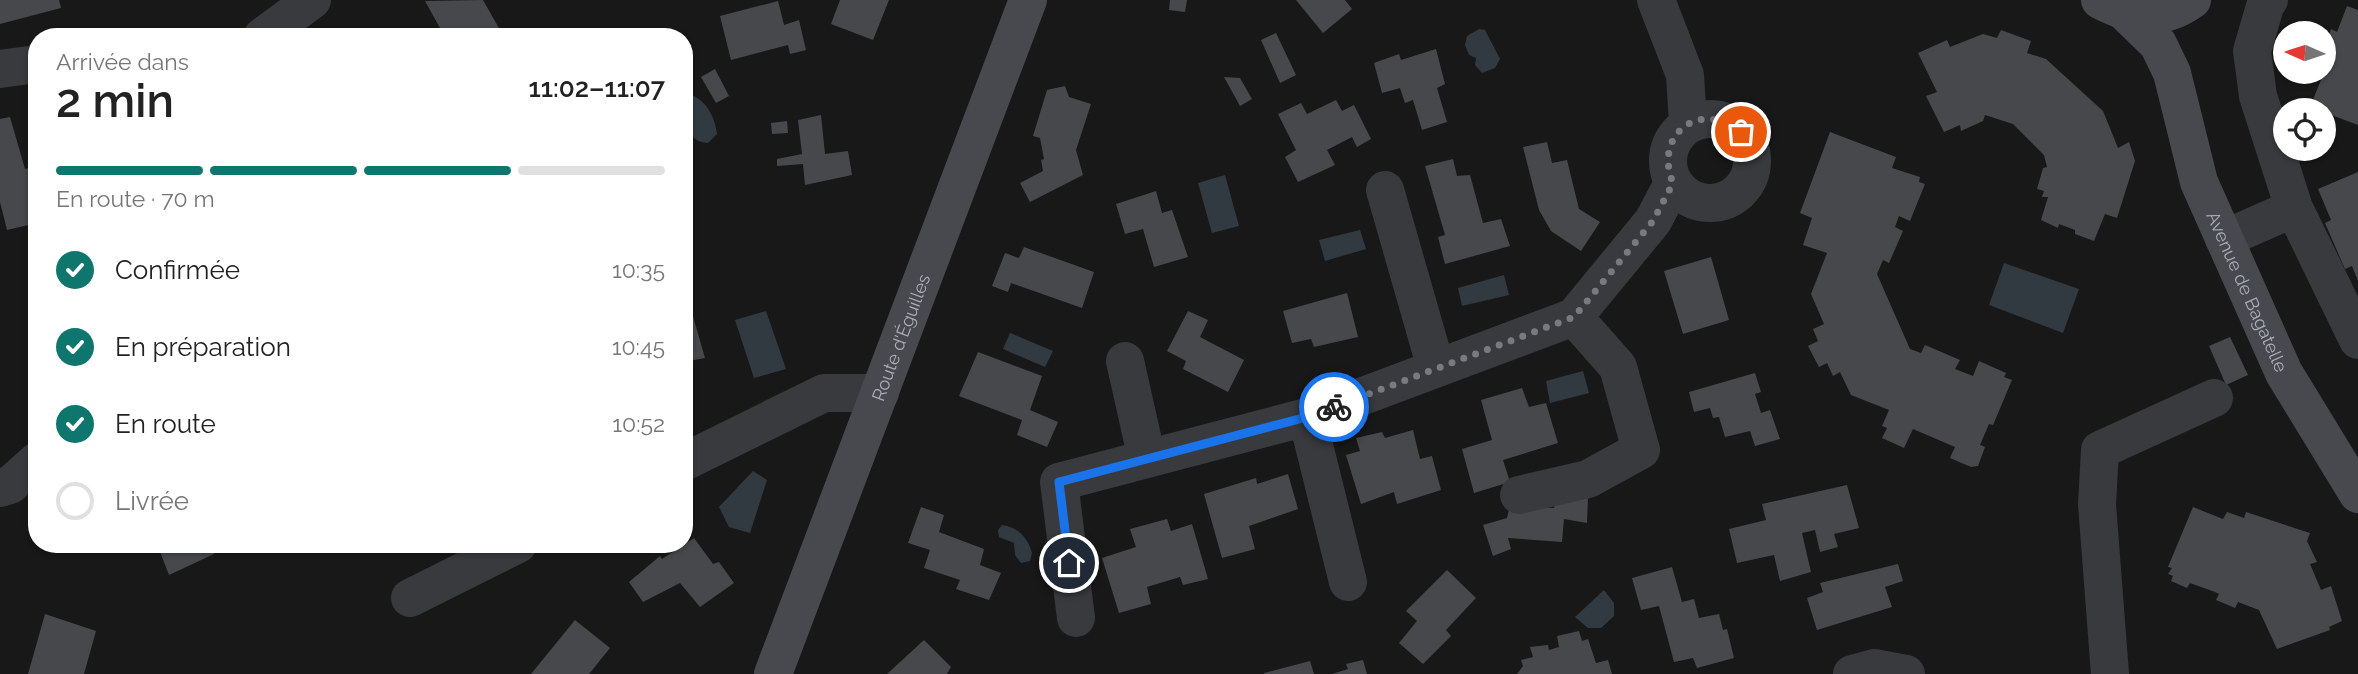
<!DOCTYPE html>
<html lang="fr">
<meta charset="utf-8">
<style>
body{margin:0;font-family:Raleway,sans-serif;background:#f6f6f6;color:#222;height:100vh;display:flex;flex-direction:column;font-size:26px;white-space:nowrap}
*{box-sizing:border-box;margin:0}
p{font-size:23px;color:#767676}
.icon{flex:none;width:38px;height:38px;fill:none;stroke:currentColor;stroke-width:2;stroke-linecap:round;stroke-linejoin:round}
.map{position:relative;flex:1;overflow:hidden}
.panel{position:absolute;left:28px;top:28px;width:665px;height:525px;display:flex;flex-direction:column;background:#fff;border-radius:28px;box-shadow:0 2px 5px #0004}
.panel>*{flex:none}
.needle{width:46px;rotate:273deg}
.buttons{position:absolute;left:2273px;top:21px;display:grid;gap:14px}
.buttons a{display:grid;place-items:center;width:63px;height:63px;border-radius:50%;background:#fff;box-shadow:0 2px 5px #0004;font-size:35px}
.pin{position:absolute;display:grid;place-items:center;width:60px;height:60px;color:#fff;margin:-30px;border:4px solid #fff;border-radius:50%;box-shadow:0 2px 7px #0007}
.courier{position:absolute;display:grid;place-items:center;width:70px;height:70px;margin:-35px;border:5px solid #1a73e8;border-radius:50%;background:#fff;color:#222;box-shadow:0 2px 9px #0007}
.headline em{font-style:normal;font-weight:600}
.headline div{display:flex;flex-direction:column-reverse}
.headline{display:flex;align-items:center;justify-content:space-between;height:119px;padding:0 28px}
h1{font-size:46px;font-weight:600;line-height:52px}
.bar{display:grid;grid-template-columns:repeat(4,1fr);gap:10px 7px;align-content:center;height:84px;padding:0 28px}
.bar i{height:9px;border-radius:5px;background:#e0e0e0}
.bar .selected{background:#0f766e}
.bar p{grid-column:span 4}
ol{padding:0 28px;list-style:none}
li{display:flex;align-items:center;gap:21px;height:77px}
li p{margin-inline-start:auto}
li .icon{padding:7px;border-radius:50%;background:#0f766e;color:#fff;stroke-width:4}
li:last-child{color:#767676}
li i{width:38px;height:38px;border:4px solid #e0e0e0;border-radius:50%}
.map>svg:first-child{display:block}
</style>
<div class="map">
<svg width="2358" height="674" viewBox="0 0 2358 674">
<rect width="100%" height="100%" fill="#181819"/>
<path fill="#323a41" d="M1479,29L1485,30L1500,59L1495,68L1482,73L1475,65L1476,58L1469,55L1465,45L1467,36Z
M694,96C709,104 715,119 717,134L708,143C684,142 684,116 684,98Z
M1225,175L1239,226L1212,233L1198,183Z
M1360,230L1366,249L1325,261L1319,240Z
M2004,263L2079,289L2063,333L1989,305Z
M1504,275L1509,295L1462,306L1458,288Z
M766,311L786,369L754,378L735,320Z
M1010,333L1053,351L1045,367L1003,349Z
M1583,371L1589,393L1550,403L1546,381Z
M753,471L767,480L750,533L729,527L719,507Z
M1002,525C1018,527 1028,538 1032,553L1030,561L1021,563L1015,555L1014,543L999,537L998,530Z
M1604,590L1614,603V616L1601,628H1588L1575,617Z"/>
<path fill="#47484c" d="M0,0H59L61,8L0,24Z
M483,0L500,30L489,37H470L465,28L445,37L425,1Z
M840,0H889L873,40L831,24Z
M1170,0H1187L1185,12L1169,10Z
M1296,0H1345L1352,9L1323,33Z
M778,1L784,25L799,20L806,50L790,54L788,45L731,60L720,16Z
M2347,6L2358,10V125L2310,107L2321,80L2315,77L2317,72H2324V51L2331,29L2337,32Z
M2001,30L2031,41L2027,53L2046,59L2103,111L2118,148L2129,142L2135,161L2117,218L2105,214L2094,241L2075,234V230L2059,224L2058,228L2041,220L2048,197H2042L2044,191L2037,189L2043,168L2047,167L2044,155L2013,124L1985,115L1983,121L1961,131L1960,125L1944,132L1926,96L1937,92L1918,53L1947,40L1950,47L1983,34L1997,38Z
M1276,33L1296,75L1280,83L1261,40Z
M1436,49L1445,84L1437,88L1447,122L1422,130L1413,100L1405,103L1400,88L1382,93L1374,63L1399,54L1401,60Z
M715,69L729,96L716,103L701,77Z
M1224,77L1240,78L1252,99L1240,106Z
M1065,86L1069,97L1091,104L1076,150L1083,175L1030,202L1020,183L1043,171L1041,160L1044,159L1040,138L1033,136L1047,90Z
M1336,100L1342,111L1354,105L1371,139L1357,147L1352,137L1327,150L1335,165L1298,182L1285,157L1296,150L1278,114L1301,103L1307,114Z
M821,115L825,154L848,151L852,175L805,185L803,164L777,166V159L802,154L798,120Z
M10,117L25,169L37,166V223L7,230L0,202V119Z
M787,121L788,133L772,134L771,123Z
M1830,132L1896,157L1892,168L1920,177L1919,182L1925,184L1910,221L1899,216L1895,227L1903,231L1889,263L1883,260L1877,274L1910,349L1921,353L1925,345L1960,360L1955,369L1973,376L1979,361L2006,373L2004,377L2012,380L1993,425L1989,424L1980,445L1985,447L1978,466L1971,467L1950,458L1955,447L1913,429L1904,448L1882,438L1887,428L1882,426L1889,410L1851,395L1840,372L1833,376L1827,363L1819,367L1808,346L1818,341L1813,329L1824,324L1811,294L1827,253L1803,245L1812,218L1800,213Z
M1547,142L1552,163L1567,160L1579,209L1600,222L1581,251L1551,231L1539,210L1523,147Z
M1453,159L1457,176L1470,175L1483,223L1501,219L1510,246L1445,264L1438,237L1445,235L1425,166Z
M2358,172V281L2352,266L2345,269L2325,223L2331,220L2318,189Z
M1156,191L1162,213L1172,210L1188,257L1154,267L1143,229L1125,234L1116,204Z
M1024,247L1094,272L1082,308L1011,283L1008,292L992,286L1005,253L1019,258Z
M1711,257L1729,320L1683,334L1664,271Z
M684,285L705,358L684,362Z
M1347,293L1358,337L1314,347L1311,339L1292,343L1283,311Z
M1188,311L1208,320L1200,337L1244,360L1228,392L1183,369L1186,361L1167,351Z
M2230,337L2248,375L2226,385L2209,346Z
M978,352L1042,376L1030,410L1058,422L1047,447L1017,435L1022,420L959,396Z
M1755,373L1761,392L1755,394L1761,413L1770,410L1780,439L1755,446L1750,431L1725,437L1719,417L1713,418L1710,408L1694,412L1689,392Z
M1522,388L1529,407L1546,403L1558,443L1503,460L1510,482L1474,493L1462,449L1492,440L1481,400Z
M1413,430L1420,459L1432,456L1441,490L1397,504L1394,492L1361,504L1346,455L1360,451L1356,438L1382,432L1385,438Z
M1288,474L1298,509L1249,526L1255,549L1222,558L1204,494L1256,478L1257,484Z
M1847,485L1859,528L1834,534L1838,547L1820,552L1815,530L1802,533L1811,572L1780,581L1774,555L1737,563L1729,529L1766,520L1762,504Z
M1588,498L1587,523L1564,519L1562,542L1508,538L1511,549L1493,556L1483,525L1507,518L1510,505L1554,508L1555,501Z
M921,507L944,515L939,532L984,549L980,565L1001,573L989,600L956,589L960,580L924,568L930,550L908,543Z
M2193,507L2223,519L2227,512L2244,518L2246,512L2310,533L2307,541L2317,562L2310,564L2321,590L2331,586L2342,621L2329,627L2330,630L2277,649L2259,610L2238,602L2235,608L2216,600L2219,594L2215,592L2190,583L2187,588L2171,581L2173,576L2168,574L2172,568L2168,567Z
M1167,519L1171,531L1192,524L1208,579L1183,585L1180,577L1147,587L1151,604L1119,613L1102,558L1136,547L1130,529Z
M694,538L713,564L719,562L734,583L700,607L680,583L643,602L629,582L660,556L662,559Z
M157,544H210L214,554L169,575Z
M1898,564L1903,581L1885,587L1892,607L1817,630L1807,598L1823,592L1820,583Z
M1672,567L1682,602L1694,599L1699,618L1719,614L1723,630L1727,629L1734,658L1697,668L1693,658L1674,662L1659,606L1641,610L1632,578Z
M1447,570L1476,598L1446,630L1451,636L1423,664L1399,643L1417,621L1406,611Z
M45,614L96,631L84,674H28Z
M575,620L610,648L589,674H531Z
M1579,631L1582,641L1588,639L1596,663L1608,660L1612,674H1517L1523,666L1521,660L1533,657L1530,647L1548,645L1549,650L1559,647L1557,636Z
M924,640L951,667L947,674H887Z
M1363,660L1367,674H1332L1348,669L1346,664Z
M1310,661L1314,674H1264V673Z"/>
<g fill="none" stroke-linecap="round" stroke-linejoin="round">
<path stroke="#393a3e" stroke-width="38" d="M1656,0L1685,75L1688,124
M2269,0L2266,3L2252,51L2258,96L2294,208L2358,340
M262,37L312,0
M0,69L37,64
M1668 161a42 42 0 1 1 84 0a42 42 0 1 1-84 0Z
M1385,190L1436,368
M2224,239L2294,208
M1125,361L1147,459
M1307,417L1348,582
M684,462L824,393H880
M0,488L10,485L37,461
M1519,495L1588,479L1641,450L1618,367L1574,317
M410,598L518,544
M1076,618L1059,482L1307,417L1574,317L1653,221L1673,183
M1852,674L1874,668L1906,674
M2110,674L2097,504L2100,450L2214,398"/>
<g stroke="#47494e" stroke-width="38">
<path d="M2100,0C2133,17 2159,23 2192,0"/>
<path id="s1" d="M2128,15L2158,44L2172,73L2199,182L2284,373L2358,494"/>
<path id="s2" d="M773,674L1028,0"/>
</g>
</g>
<g fill="none" stroke-linecap="round" stroke-linejoin="round">
<path stroke="#787a80" stroke-width="7" stroke-dasharray="0 12.6" d="M1334,407L1574,317L1653,221L1673,183C1653,134 1700,99 1741,132"/>
<path stroke="#1a73e8" stroke-width="9" d="M1069,563L1059,482L1307,417L1334,407"/>
</g>
<g text-anchor="middle" dominant-baseline="central" stroke-width="5" stroke-linejoin="round" paint-order="stroke">
<g font-size="18" fill="#abafb8" stroke="#131314">
<text stroke="none"><textPath href="#s1" startOffset="306">Avenue de Bagatelle</textPath></text>
<text stroke="none"><textPath href="#s2" startOffset="360">Route d'Éguilles</textPath></text>
</g>
</g>
</svg>
<div class="buttons">
<a><svg class="needle" viewBox="-14 -14 28 28"><path d="M0-13l5 13h-10z" fill="#e53935"/><path d="M0 13l5-13h-10z" fill="#767676"/></svg></a>
<a><svg class="icon" aria-label="locate" viewBox="0 0 24 24"><circle cx="12" cy="12" r="6"/><path d="M12 2v4M12 18v4M2 12h4M18 12h4"/></svg></a>
</div>
<div class="pin" style="left:1741px;top:132px;background:#ea580c"><svg class="icon" aria-label="bag" viewBox="0 0 24 24"><path d="M5 8h14l-1 12H6zM9 8a3 3 0 0 1 6 0"/></svg></div>
<div class="pin" style="left:1069px;top:563px;background:#1f2937"><svg class="icon" aria-label="home" viewBox="0 0 24 24"><path d="M3 11l9-7 9 7M6 9v11h12V9"/></svg></div>
<div class="courier" style="left:1334px;top:407px"><svg class="icon" aria-label="bike" viewBox="0 0 24 24"><circle cx="6" cy="16" r="4"/><circle cx="18" cy="16" r="4"/><path d="M6 16l4-8h5l3 8M10 8l3 8H6M13 5h3"/></svg></div>
<section class="panel">
<div class="headline"><div><h1>2 min</h1><p>Arrivée dans</p></div><em>11:02–11:07</em></div>
<div class="bar"><i class="selected"></i><i class="selected"></i><i class="selected"></i><i></i><p>En route · 70 m</p></div>
<ol>
<li><svg class="icon" aria-label="check" viewBox="0 0 24 24"><path d="M5 12l5 5 9-10"/></svg>Confirmée<p>10:35</p></li>
<li><svg class="icon" aria-label="check" viewBox="0 0 24 24"><path d="M5 12l5 5 9-10"/></svg>En préparation<p>10:45</p></li>
<li><svg class="icon" aria-label="check" viewBox="0 0 24 24"><path d="M5 12l5 5 9-10"/></svg>En route<p>10:52</p></li>
<li><i></i>Livrée</li>
</ol>
</section>
</div>
